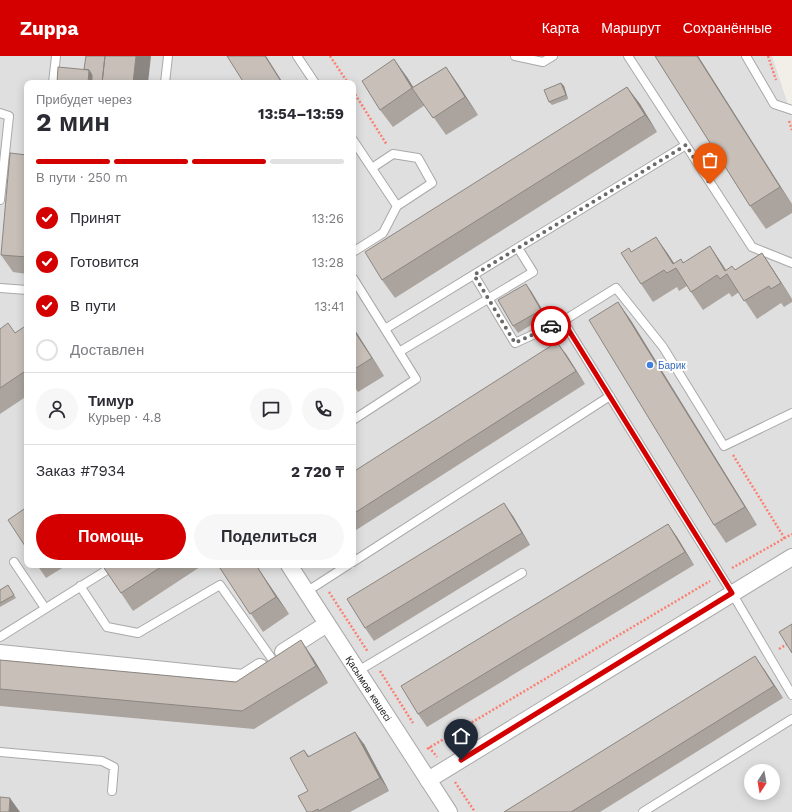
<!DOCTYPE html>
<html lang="ru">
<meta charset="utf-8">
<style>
body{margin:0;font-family:"Work Sans",sans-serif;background:#f7f7f7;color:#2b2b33;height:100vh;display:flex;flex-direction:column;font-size:15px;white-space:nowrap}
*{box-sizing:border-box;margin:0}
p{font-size:13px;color:#7c7c81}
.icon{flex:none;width:22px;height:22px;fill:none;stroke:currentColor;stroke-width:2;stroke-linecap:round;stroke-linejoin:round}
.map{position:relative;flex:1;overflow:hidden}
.sheet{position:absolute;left:24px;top:24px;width:332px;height:488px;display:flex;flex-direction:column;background:#fff;border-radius:8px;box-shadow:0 2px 10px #0003}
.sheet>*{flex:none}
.needle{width:26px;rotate:191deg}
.controls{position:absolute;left:744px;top:708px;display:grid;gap:8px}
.controls a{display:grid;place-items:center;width:36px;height:36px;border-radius:50%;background:#fff;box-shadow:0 2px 10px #0003;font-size:20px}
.pin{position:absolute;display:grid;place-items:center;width:34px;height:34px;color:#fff;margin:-41px -17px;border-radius:50% 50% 50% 0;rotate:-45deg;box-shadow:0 0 4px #0007}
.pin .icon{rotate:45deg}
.courier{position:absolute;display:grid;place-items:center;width:40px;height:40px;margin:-20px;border:3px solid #d40000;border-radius:50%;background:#fff;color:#222;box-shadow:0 1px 5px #0007}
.headline em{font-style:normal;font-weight:700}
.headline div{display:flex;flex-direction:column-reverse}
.headline{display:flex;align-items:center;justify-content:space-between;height:68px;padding:0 12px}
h1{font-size:26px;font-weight:700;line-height:30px}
.bar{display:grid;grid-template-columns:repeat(4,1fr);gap:6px 4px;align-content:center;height:48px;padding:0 12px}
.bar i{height:5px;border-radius:3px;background:#e1e1e2}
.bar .active{background:#d40000}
.bar p{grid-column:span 4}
.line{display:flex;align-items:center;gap:10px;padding:0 12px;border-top:1px solid #e1e1e2}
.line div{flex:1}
.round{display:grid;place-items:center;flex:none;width:42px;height:42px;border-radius:21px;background:#f7f7f7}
ol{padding:0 12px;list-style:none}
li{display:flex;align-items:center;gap:12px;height:44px}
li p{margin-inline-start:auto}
li .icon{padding:4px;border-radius:50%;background:#d40000;color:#fff;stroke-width:4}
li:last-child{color:#7c7c81}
li i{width:22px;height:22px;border:2px solid #e1e1e2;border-radius:50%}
.button{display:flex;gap:8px;margin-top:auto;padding:8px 12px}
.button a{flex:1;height:46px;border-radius:24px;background:#d40000;color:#fff;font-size:16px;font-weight:700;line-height:46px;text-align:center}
.button a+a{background:#f7f7f7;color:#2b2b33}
header{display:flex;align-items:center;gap:24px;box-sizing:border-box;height:56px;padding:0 20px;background:#d40000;color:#fff}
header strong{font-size:19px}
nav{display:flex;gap:22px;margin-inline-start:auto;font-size:14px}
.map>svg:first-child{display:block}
</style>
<header>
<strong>Zuppa</strong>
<nav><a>Карта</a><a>Маршрут</a><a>Сохранённые</a></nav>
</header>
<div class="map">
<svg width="792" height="756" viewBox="0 0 792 756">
<rect width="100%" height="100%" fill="#f2efe9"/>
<path fill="#e0dfdf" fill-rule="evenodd" d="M0,0H772L792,61V756H0ZM27,27H353V509H27ZM751,715H773V737H751Z"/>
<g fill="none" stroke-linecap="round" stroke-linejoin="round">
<g stroke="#a9a9a9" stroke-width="10">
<path id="lane" d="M297,0L315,27
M515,0L543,6L553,0
M628,0L752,191L792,207
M746,0L774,48L792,54
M53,27L56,0
M165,27L168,0
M0,57L9,60L0,144
M353,84L397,150L383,177L353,196
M372,112L393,98L418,102L432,127L397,150
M474,219L515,287L563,265L616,232L663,291L724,390L792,357
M353,222L416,323L353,364
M0,232L27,234
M563,265L732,537L792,639
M385,273L686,89
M399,296L533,216L518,192
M14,506L45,552
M353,506L610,340
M80,530L107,571L138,577L220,529L272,603
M306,536L348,509
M0,581L115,509
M358,615L522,517
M0,696L102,705L114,711L112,735
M643,756L792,663"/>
</g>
<g stroke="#a9a9a9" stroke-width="18">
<g id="street">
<path id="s1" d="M289,509L449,756"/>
<path d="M283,596L327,568"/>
<path d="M0,597L243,622L260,611"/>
<path d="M428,724L792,501"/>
</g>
</g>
<path stroke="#fa8072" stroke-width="2.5" stroke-dasharray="2 2" stroke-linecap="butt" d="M330,0L348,27
M768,0L776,24
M353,35L387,89
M789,65L792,74
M733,399L785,483
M732,512L792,478
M329,536L368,596
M779,593L792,585
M380,615L413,667
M429,691L437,701
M427,693L710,525
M455,726L475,756"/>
<use href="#lane" stroke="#fff" stroke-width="8"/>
<use href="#street" stroke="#fff" stroke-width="16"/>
</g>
<path fill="#aba49e" d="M655,0H698L792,148V157L766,173L750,150Z
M446,11L478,59L446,79L425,49L393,71L380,54L407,21L413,31Z
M561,27L564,30L568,43L552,49L549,46Z
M627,31L640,48L657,76L395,242L382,224Z
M27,99V218L13,216L1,199Z
M656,181L674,207H683L710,190L726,214H735L762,197L774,215L792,243V246L784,251L781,247L757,263L739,236L732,241L729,237L703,254L687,230L679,235L677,231L653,246L641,228L632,196Z
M531,235L546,260L518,277L513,270Z
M630,263L757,469L726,487L714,469Z
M27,269V340L0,358V273L15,277Z
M353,271L384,320L358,336L353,329Z
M566,298L585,328L353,476V416Z
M513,460L530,489L374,585L365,572Z
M668,468L677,481L694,509L427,671L418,658Z
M37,509H67L46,522Z
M108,509H203L133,555L121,537Z
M218,509H256L289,558L263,576Z
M8,529L16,542L0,551V534Z
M313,602L328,627L254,673L0,650V604L236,626Z
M764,613L783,642L600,756H504Z
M364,688L389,735L350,756H307L308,735L304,694L309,700Z"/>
<path fill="#8b8681" d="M136,0H151L148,27H133Z
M265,0H266L283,27H282Z
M697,0H698L792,149L780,131Z
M394,3L407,21L423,47L412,32Z
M446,11L458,28L478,59L465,41Z
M89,14L98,27H88Z
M561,27L564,30L568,43L566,39Z
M627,31L640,48L657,76L645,59Z
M656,181L668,198L686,226L673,208Z
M710,190L722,208L737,232L725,215Z
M762,197L774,215L792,243L781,227Z
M526,228L531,235L546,260L541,254Z
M618,246L630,263L757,469L745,451Z
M353,271L384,320L372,302L353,273Z
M557,286L566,298L585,328L576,315Z
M504,447L513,460L530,489L522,477Z
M668,468L677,481L694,509L685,496Z
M256,509L289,558L276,541Z
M301,584L313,602L328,627L316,610Z
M755,600L764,613L783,642L774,630Z
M355,676L364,688L389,735L380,722Z
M10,742L20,756H9Z"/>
<path fill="#c7bfb8" stroke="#8b8681" d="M86,0H105L102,27H92V19L89,14L84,13Z
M105,0H136L133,27H102Z
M227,0H265L282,27H244Z
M655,0H697L780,131L750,150Z
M394,3L412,32L446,11L465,41L433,62L412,32L380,54L362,25Z
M58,11L89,14L88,27H57Z
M561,27L566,39L549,46L544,34Z
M627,31L645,59L382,224L365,196Z
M10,97L27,99V201L1,199Z
M656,181L673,208L681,203L683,207L710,190L725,215L732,210L735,214L762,197L781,227L771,233L769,230L744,245L727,218L720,223L717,219L691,236L676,212L667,217L664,214L641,228L621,197L629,192L631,196Z
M526,228L541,254L513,270L498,244Z
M618,246L745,451L714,469L589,264Z
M8,267L15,277L27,269V314L0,332V273Z
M353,273L372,302L353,314Z
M557,286L576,315L353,458V416Z
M504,447L522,477L365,572L347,543Z
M27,451V493L8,464Z
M668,468L685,496L418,658L401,630Z
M108,509H164L121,537L104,512Z
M218,509H256L276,541L250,558Z
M8,529L14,539L0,547V534Z
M792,568V597L779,576Z
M301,584L316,610L242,655L0,633V604L236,626Z
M755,600L774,630L571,756H504Z
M355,676L380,722L319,755L318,753L312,756H307L298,740L308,735L290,702L304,694L308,701Z
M0,741L10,742L9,756H0Z"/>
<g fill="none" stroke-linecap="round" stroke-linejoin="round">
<path stroke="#6b6a68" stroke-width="4" stroke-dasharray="0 7.2" d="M551,270L515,287L474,219L686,89L710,128"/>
<path stroke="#d40000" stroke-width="5" d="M461,704L732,537L563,265L551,270"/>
</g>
<circle fill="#3f7fe0" stroke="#fff" stroke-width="1.5" cx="650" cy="309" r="4"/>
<g text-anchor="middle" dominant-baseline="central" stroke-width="4" stroke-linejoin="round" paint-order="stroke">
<g font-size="10" fill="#366cbe" stroke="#fff" text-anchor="start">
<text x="658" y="309">Барик</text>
</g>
<g font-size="10" fill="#222" stroke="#fff">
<text stroke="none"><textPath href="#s1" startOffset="147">Қасымов көшесі</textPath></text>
</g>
</g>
</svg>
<div class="controls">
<a><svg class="needle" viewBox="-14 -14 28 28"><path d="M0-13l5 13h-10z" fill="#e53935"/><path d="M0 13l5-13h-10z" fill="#7c7c81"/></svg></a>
</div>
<div class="pin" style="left:710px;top:128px;background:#ea580c"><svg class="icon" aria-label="bag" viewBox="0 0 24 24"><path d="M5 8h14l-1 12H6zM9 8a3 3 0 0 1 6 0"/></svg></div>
<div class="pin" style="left:461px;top:704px;background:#1f2937"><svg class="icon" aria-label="home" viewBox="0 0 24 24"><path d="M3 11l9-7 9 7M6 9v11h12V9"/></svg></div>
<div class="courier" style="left:551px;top:270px"><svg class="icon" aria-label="car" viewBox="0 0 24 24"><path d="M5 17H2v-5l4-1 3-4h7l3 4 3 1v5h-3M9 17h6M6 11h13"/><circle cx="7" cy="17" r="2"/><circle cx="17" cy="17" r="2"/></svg></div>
<section class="sheet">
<div class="headline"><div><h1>2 мин</h1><p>Прибудет через</p></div><em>13:54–13:59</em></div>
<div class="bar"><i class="active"></i><i class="active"></i><i class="active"></i><i></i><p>В пути · 250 m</p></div>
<ol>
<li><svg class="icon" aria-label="check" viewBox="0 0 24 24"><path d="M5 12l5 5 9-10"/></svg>Принят<p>13:26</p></li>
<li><svg class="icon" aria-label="check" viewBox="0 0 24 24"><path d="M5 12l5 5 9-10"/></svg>Готовится<p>13:28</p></li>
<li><svg class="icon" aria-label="check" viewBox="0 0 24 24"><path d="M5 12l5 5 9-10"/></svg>В пути<p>13:41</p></li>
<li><i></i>Доставлен</li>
</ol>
<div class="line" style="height:72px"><a class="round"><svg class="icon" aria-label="person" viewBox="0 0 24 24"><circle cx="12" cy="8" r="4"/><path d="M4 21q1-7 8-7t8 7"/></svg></a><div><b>Тимур</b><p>Курьер · 4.8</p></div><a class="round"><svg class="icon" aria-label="chat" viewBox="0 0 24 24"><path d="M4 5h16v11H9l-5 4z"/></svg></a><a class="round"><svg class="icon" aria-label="phone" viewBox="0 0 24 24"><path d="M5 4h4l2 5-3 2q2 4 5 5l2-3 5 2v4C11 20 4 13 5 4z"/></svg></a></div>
<div class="line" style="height:52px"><div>Заказ #7934</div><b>2 720 ₸</b></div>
<div class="button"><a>Помощь</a><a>Поделиться</a></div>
</section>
</div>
